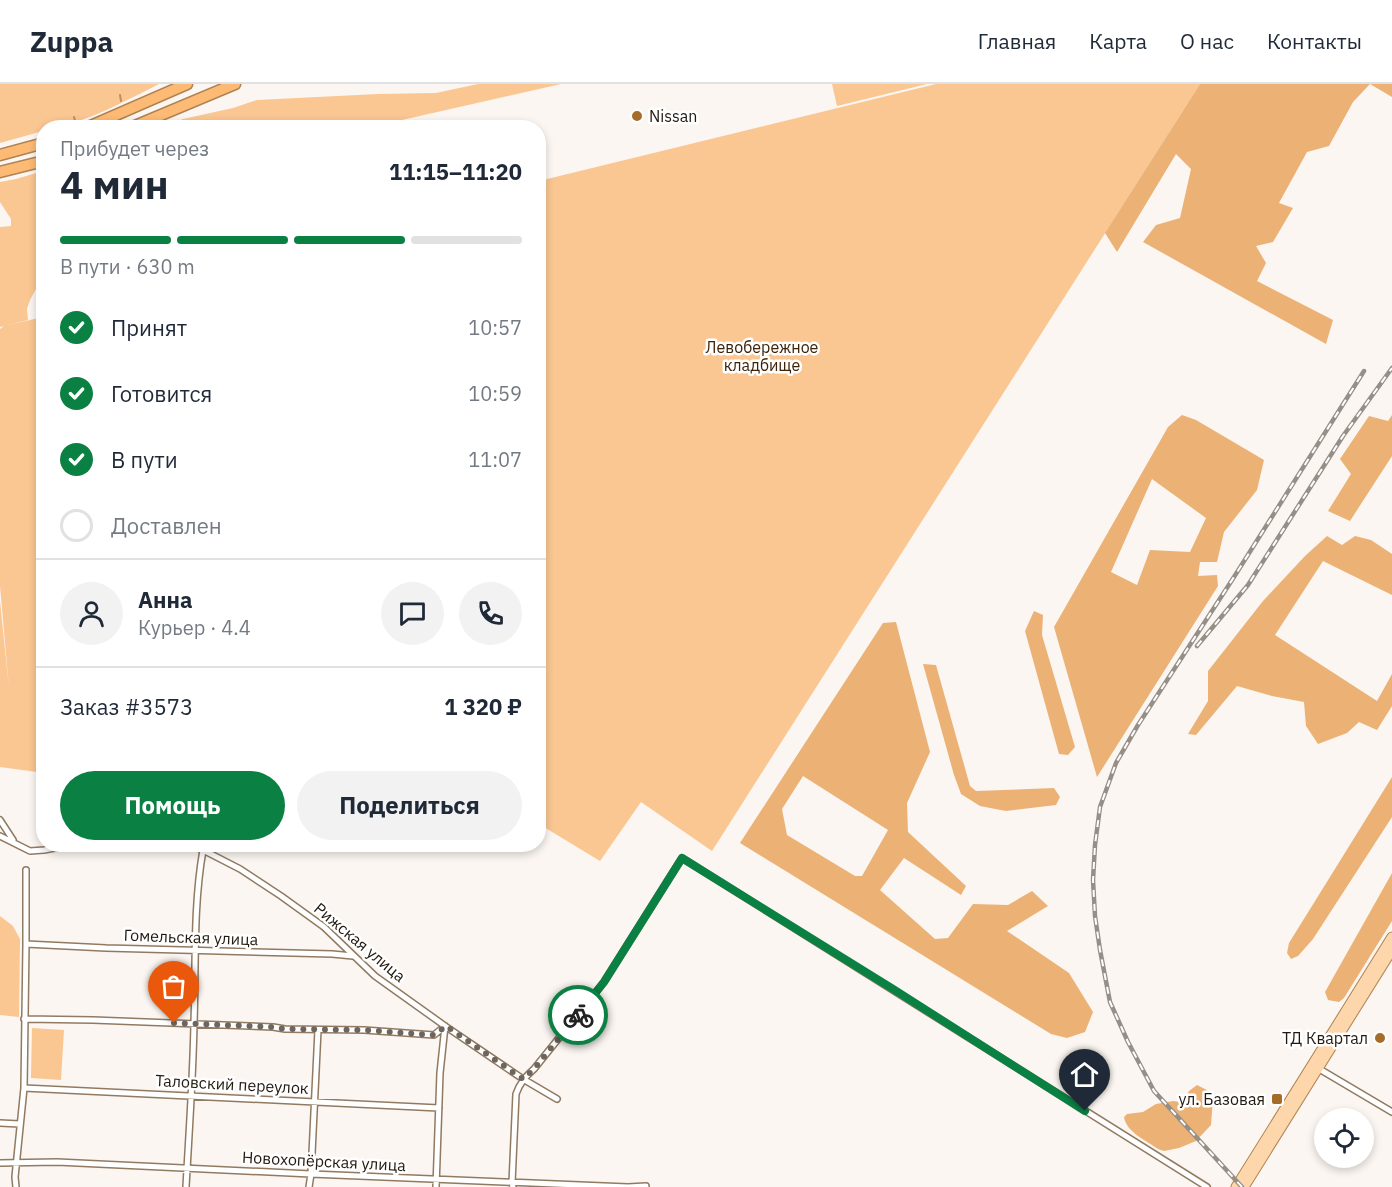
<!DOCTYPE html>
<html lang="ru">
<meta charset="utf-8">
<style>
body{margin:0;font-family:"IBM Plex Sans",sans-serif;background:#f2f2f3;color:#1f2937;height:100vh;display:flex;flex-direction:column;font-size:22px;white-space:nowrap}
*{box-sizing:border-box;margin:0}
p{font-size:20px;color:#747a83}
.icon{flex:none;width:33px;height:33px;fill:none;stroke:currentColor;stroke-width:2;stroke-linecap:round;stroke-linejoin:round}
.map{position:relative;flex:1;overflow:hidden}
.drawer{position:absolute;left:36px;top:36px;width:510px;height:732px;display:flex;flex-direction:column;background:#fff;border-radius:24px;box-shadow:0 3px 9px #0003}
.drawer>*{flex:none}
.buttons{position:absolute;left:1314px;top:1024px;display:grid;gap:12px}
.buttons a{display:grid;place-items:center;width:60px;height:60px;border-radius:50%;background:#fff;box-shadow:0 3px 9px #0003;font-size:30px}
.pin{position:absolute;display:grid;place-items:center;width:51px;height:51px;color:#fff;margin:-62px -26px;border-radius:50% 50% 50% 0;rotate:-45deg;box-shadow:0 0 6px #0007}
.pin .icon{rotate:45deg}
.courier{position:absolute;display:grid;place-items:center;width:60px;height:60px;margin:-30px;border:4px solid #0b8043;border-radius:50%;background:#fff;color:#222;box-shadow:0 2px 8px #0007}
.summary em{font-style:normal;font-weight:800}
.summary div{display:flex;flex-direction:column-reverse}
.summary{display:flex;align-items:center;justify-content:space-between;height:102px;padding:0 24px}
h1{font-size:39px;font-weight:800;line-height:45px}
.bar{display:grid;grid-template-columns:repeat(4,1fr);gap:9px 6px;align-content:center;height:72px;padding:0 24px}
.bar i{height:8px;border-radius:4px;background:#e0e1e3}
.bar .on{background:#0b8043}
.bar p{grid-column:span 4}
.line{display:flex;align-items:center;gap:15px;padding:0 24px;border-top:2px solid #e0e1e3}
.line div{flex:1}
.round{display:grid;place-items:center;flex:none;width:63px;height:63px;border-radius:32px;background:#f2f2f3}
ol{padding:0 24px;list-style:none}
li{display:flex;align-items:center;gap:18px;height:66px}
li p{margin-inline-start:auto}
li .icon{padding:6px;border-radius:50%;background:#0b8043;color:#fff;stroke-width:4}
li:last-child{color:#747a83}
li i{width:33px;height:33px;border:3px solid #e0e1e3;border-radius:50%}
.primary-button{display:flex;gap:12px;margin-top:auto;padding:12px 24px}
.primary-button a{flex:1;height:69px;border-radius:36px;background:#0b8043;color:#fff;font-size:24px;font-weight:800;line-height:69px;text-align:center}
.primary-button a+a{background:#f2f2f3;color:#1f2937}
header{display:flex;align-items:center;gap:36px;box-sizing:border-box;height:84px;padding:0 30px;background:#fff;border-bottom:2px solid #e0e1e3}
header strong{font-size:28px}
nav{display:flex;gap:33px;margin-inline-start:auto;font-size:21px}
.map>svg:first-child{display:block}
</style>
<header>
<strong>Zuppa</strong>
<nav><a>Главная</a><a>Карта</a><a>О нас</a><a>Контакты</a></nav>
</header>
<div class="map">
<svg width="1392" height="1103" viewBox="0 0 1392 1103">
<rect width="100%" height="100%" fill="#fbf6f1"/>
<path fill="#fac692" d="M0,0H159C129,15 77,44 44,44L43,47L0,59Z
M478,0H561L371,43H163L183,35L233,24L257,16L378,10L436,9Z
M832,0H927L837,22Z
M936,0H1200L712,767L641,718L600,777L539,740V97Z
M43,87V192L30,216L27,225L28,236L0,243V143L11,142V135L0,118V98L16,95Z
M43,233L44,690L40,691L37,688L0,683V517L9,604L0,502V245L4,242Z
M0,832L13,842L20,855L19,933L0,931Z
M32,944L64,946L61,996L31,994Z"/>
<path fill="#ecb174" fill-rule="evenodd" d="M1200,0H1392V13L1370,0L1353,18L1329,62L1307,68L1279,119L1293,124L1273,158L1256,162L1266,179L1257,197L1333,236L1326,260L1143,158L1156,141L1180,134L1191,85L1176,70L1117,168L1105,149Z
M1182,331L1196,336L1264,376L1257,406L1224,448L1217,478H1200L1198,492L1217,491L1218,502L1097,693L1054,543L1168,343ZM1152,395L1206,434L1190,468L1150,466L1137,501L1111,488Z
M1392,331V372L1350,437L1328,427L1351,390L1340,375L1369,332L1388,337Z
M1327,452L1342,461L1355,452L1371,456L1392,470V511L1323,477L1275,551L1377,617L1392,590V622L1377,646L1359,638L1347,649L1318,660L1306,642L1304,618L1272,612L1237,602L1196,651L1188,650L1208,617V587L1263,517L1305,472Z
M1034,527L1043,531L1042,551L1075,663L1068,671L1059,670L1025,547Z
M896,538L930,668L907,719L908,748L966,802L961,811L904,774L880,806L935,855L948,854L973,820L1008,821L1032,807L1048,822L1007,847L1069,889L1093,928L1085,948L1067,954L1051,950L740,759L883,539ZM803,692L888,746L862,792H855L787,751L782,725Z
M923,580L936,581L970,702L976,707L1054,704L1060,713L1056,721L1006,727L980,722L961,710L954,691Z
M1392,693V733L1313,855L1298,872L1291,875L1287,869L1289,859Z
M1392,789V837L1344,914L1339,918L1328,916L1325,908Z
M1197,1001L1207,1006L1213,1014L1211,1041L1196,1057L1179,1064L1164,1067L1158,1065C1147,1057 1126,1048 1124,1033L1127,1030L1143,1028L1156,1020L1173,1017L1180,1018L1185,1015L1189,1007Z"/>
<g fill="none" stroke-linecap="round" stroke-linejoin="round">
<path stroke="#c68d51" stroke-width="2" d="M120,11L121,17
M74,33L76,40"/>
<g stroke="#917a62" stroke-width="8">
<path id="street" d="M0,736L13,756
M0,752L30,767L44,766L76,760
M190,760L203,766L240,785L281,812L324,843L375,892L445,942L523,995L557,1015
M26,860L106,864L332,870L353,872
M24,935L93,936L273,943L285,945L364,946L434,951L445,942
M1316,983L1392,1028
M24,1004L439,1024
M0,1039L20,1040
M0,1079L57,1078L311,1090L628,1103L646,1102
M16,1103L15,1093L24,1004L26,860V786
M186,1103C189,1048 193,994 194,939C196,881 193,823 203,766
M309,1103L311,1090L318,946
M436,1103L440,989L445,942
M513,1103L512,1099L516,1010C520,999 525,993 534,985L604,898L682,774L1207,1103"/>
</g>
<g stroke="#b08251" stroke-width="11">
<path id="primary" d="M1236,1103L1392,853
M1244,1103L1392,866"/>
</g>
<g stroke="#b08251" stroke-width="13">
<path id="highway" d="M86,44L187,0
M130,44L235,0
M0,71L44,59
M0,88L44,77"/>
</g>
<use href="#street" stroke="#fff" stroke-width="5"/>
<use href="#primary" stroke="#fed6ac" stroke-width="9"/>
<use href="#highway" stroke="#fdba75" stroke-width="10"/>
<g stroke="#968f88" stroke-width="4.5">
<path id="rail" d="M1197,562L1248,501L1343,352L1392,284
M1242,1103L1154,1007L1128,958L1110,918L1100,866L1095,832L1093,796L1095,761L1100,723L1116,679L1138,641L1234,493L1364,287"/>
</g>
<use href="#rail" stroke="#fff" stroke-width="2" stroke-dasharray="7" stroke-linecap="butt"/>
</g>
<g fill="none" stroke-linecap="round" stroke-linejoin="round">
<path stroke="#6e665e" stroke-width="6" stroke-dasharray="0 10.8" d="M174,939L273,943L285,945L363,946L434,951L446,942L523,995L534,985L578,931"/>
<path stroke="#0b8043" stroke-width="8" d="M578,931L604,898L682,774L893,905L1085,1027"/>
</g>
<g fill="#a56c2a" stroke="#fff" stroke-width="2">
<circle cx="637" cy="32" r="6"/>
<circle cx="1380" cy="954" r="6"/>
<rect x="1271" y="1009" width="12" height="12" rx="3"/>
</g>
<g text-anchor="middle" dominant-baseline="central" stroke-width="5" stroke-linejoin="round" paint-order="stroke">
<g font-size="16" fill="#22190f" stroke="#fff" text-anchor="end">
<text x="649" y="32" text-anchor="start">Nissan</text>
<text x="1368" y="954">ТД Квартал</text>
<text x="1265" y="1015">ул. Базовая</text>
</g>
<g font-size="16" fill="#3c2409" stroke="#fff">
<text x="762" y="263">Левобережное<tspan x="762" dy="18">кладбище</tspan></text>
</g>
<g font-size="16" fill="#22190f" stroke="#fff">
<text transform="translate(191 853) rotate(2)">Гомельская улица</text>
<text transform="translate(360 858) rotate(40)">Рижская улица</text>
<text transform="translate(232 1000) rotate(3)">Таловский переулок</text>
<text transform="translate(324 1077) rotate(3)">Новохопёрская улица</text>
</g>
</g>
</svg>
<div class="buttons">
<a><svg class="icon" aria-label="locate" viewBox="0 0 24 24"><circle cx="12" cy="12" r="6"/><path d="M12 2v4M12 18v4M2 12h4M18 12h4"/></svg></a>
</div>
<div class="pin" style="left:174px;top:939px;background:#ea580c"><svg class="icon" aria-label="bag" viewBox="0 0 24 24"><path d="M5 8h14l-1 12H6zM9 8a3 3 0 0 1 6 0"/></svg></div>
<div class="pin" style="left:1085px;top:1027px;background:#1f2937"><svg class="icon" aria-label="home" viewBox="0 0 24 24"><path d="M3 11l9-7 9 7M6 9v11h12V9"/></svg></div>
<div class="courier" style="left:578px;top:931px"><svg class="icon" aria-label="bike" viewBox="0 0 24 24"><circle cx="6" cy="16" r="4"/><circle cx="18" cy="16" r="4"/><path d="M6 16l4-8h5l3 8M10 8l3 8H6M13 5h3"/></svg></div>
<section class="drawer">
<div class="summary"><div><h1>4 мин</h1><p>Прибудет через</p></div><em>11:15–11:20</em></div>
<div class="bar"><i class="on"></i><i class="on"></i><i class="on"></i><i></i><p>В пути · 630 m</p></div>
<ol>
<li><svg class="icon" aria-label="check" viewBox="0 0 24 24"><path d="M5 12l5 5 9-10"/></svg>Принят<p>10:57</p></li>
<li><svg class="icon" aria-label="check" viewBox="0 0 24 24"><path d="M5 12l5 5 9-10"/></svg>Готовится<p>10:59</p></li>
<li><svg class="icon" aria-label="check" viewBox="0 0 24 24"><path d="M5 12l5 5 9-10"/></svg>В пути<p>11:07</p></li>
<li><i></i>Доставлен</li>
</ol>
<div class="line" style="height:108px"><a class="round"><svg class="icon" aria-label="person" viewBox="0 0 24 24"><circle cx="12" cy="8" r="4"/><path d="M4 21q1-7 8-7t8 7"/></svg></a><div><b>Анна</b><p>Курьер · 4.4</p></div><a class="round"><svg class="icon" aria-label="chat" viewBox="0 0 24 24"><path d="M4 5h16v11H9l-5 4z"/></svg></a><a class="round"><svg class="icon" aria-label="phone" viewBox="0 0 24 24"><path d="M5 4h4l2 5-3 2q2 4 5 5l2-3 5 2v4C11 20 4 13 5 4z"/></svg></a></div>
<div class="line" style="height:78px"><div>Заказ #3573</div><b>1 320 ₽</b></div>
<div class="primary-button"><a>Помощь</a><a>Поделиться</a></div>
</section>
</div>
